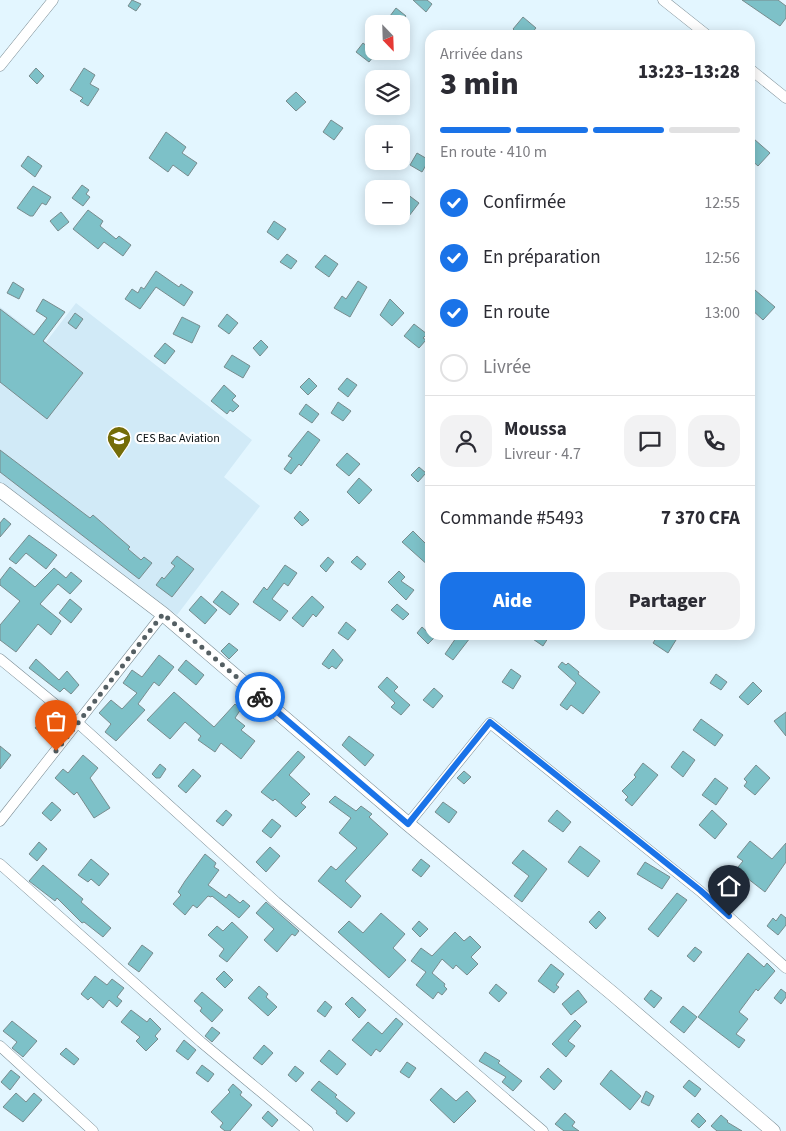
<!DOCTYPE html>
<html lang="fr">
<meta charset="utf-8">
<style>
body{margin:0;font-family:"Source Sans 3",sans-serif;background:#f2f2f3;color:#2b2b33;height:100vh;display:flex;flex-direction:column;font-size:19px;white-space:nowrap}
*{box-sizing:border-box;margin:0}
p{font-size:16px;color:#7c7c81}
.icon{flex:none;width:28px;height:28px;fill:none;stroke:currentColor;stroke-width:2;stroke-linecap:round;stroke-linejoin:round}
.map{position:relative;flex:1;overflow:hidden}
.details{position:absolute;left:425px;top:30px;width:330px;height:610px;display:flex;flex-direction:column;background:#fff;border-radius:15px;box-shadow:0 2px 12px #0003}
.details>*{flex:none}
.needle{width:32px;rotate:157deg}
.buttons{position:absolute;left:365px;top:15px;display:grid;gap:10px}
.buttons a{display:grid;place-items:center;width:45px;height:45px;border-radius:10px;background:#fff;box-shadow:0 2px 12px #0003;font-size:25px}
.pin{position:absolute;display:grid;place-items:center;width:42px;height:42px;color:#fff;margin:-51px -21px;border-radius:50% 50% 50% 0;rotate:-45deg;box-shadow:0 0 5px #0007}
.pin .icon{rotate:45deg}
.courier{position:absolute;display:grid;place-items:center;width:50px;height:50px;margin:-25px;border:4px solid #1a73e8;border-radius:50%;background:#fff;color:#222;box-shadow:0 1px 6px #0007}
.summary em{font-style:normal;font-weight:800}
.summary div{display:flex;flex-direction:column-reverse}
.summary{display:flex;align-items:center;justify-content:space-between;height:85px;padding:0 15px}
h1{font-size:32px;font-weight:800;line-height:38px}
.bar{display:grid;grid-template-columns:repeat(4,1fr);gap:8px 5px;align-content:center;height:60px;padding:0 15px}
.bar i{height:6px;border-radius:4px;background:#e1e1e2}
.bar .selected{background:#1a73e8}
.bar p{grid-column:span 4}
.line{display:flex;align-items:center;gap:12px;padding:0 15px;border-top:1px solid #e1e1e2}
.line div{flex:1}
.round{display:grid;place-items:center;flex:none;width:52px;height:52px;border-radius:15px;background:#f2f2f3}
ol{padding:0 15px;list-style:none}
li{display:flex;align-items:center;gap:15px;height:55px}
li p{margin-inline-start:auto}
li .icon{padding:5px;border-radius:50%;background:#1a73e8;color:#fff;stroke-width:4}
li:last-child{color:#7c7c81}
li i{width:28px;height:28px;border:2px solid #e1e1e2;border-radius:50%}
.primary-button{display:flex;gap:10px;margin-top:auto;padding:10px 15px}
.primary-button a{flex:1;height:58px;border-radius:15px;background:#1a73e8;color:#fff;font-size:20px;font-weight:800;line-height:58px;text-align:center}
.primary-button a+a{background:#f2f2f3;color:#2b2b33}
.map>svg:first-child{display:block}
</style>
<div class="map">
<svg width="786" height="1131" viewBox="0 0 786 1131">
<rect width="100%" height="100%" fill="#e3f6ff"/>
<path fill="#d1eaf7" d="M76,303L252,440L224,477L260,506L177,615L0,483V307L46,342Z"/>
<path fill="#7dc1c8" stroke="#788c8e" d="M132,0L141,4L136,11L128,6Z
M413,0H427L432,4L426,12Z
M742,0H778L786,6V18L780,26Z
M396,8L406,16L400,24H384Z
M523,17L536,28L530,35H519L513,29Z
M374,41V56L369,62L356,52L363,43L368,47Z
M36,68L44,76L37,84L29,76Z
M84,68L95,75L90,84L99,89L88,106L80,101L83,98L70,90Z
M296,92L306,102L296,111L286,101Z
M331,120L343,128L334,140L323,132Z
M166,132L186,147L182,153L197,163L188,176L173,165L168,172L149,158Z
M754,139L770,153L758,166L750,159V143Z
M417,153L429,160L422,172L410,165Z
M28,156L42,166L35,177L21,166Z
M82,185L89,190L86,194L90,197L83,206L72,198Z
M33,186L51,197L46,205L42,203L33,216H30L17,208Z
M407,194L419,203L409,216L401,210V202Z
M88,210L103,221L100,226L116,239L119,236L131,245L123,256L104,242L98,249L73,229Z
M61,212L69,222L58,231L50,221Z
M274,221L286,229L278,240L267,232Z
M287,254L297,261L291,269L280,262Z
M325,255L338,264L329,277L315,267Z
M156,271L179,287L181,284L193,292L184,306L156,287L140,309L125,299L132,289L138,293L141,287L144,289Z
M358,281L367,287L350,317L334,308L342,296L346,299Z
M13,282L24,289L19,299L7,293Z
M755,290L775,307L763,320L750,308V295Z
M43,299L65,312L43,341L83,373L47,419L0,382V309L34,335L47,318L36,311Z
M390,299L404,313L392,326L380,315Z
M75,313L83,319L76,329L68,323Z
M227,314L238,323L229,334L218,326Z
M182,317L200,326L192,343L173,334Z
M414,324L427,334L423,338L426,340L419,348L404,336Z
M261,340L268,347L260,356L253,348Z
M165,343L175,351L165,364L154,356Z
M232,355L250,366L243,378L224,367Z
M309,378L317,386L308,395L300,387Z
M347,378L357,385L348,397L338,389Z
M224,385L236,396L232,400L239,406L233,412L230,410L227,414L211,401Z
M338,402L351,411L343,421L331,413Z
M306,404L319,414L312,423L299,414Z
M308,431L320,440L301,466L299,464L291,474L284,469L292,458L288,456Z
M0,450L90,518L93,515L130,547L128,549L141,560L144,557L152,563L139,579L0,472Z
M347,453L360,464L349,476L336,465Z
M419,467L426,473L418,482L411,475Z
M359,478L372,490L359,504L347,492Z
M300,511L309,520L302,526L294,518Z
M4,518L11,524L0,537V523Z
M413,531L430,548V567L402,542Z
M29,535L57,555L46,569L26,553L16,564L9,559Z
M177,556L194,569L172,597L156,585L162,577L164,579L175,566L171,563Z
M357,556L366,564L361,570L351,562Z
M328,557L334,562L326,572L320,566Z
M285,565L297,573L288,586L284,583L272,599L288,611L280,621L253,602L264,587L267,590Z
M10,567L35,587L54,568L66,578L71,572L82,581L70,594L58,584L40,604L61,621L51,635L38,624L16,652L0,640V625L20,601L0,585V580Z
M399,571L405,577L401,581L414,590L406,600L388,582Z
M222,591L239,604L230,615L213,602Z
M201,596L217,610L205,624L189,610Z
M312,596L324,607L316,617L313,614L303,627L292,618Z
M70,599L82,609L71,623L59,613Z
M397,604L409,614L403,620L391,610Z
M346,622L356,630L348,640L338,633Z
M422,627L434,638L428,644L417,633Z
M458,635H466L470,638L453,660L445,654Z
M527,635H550L543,646Z
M658,635H669L676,640L668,653L653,643Z
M229,643L238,650L229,659L221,651Z
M333,649L343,660L336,669L332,666L329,669L322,664Z
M159,655L174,667L159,686L154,682L138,704L145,710L116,741L105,732L111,724L99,713L111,700L122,709L137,693L123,683L132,670L142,677Z
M36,659L59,680L67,671L79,685L71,694L64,688L60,692L29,668Z
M186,660L204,675L196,685L178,670Z
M562,662L566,665L568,663L579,672L578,674L600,692L583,714L571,705L567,710L560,705L576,683L558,667Z
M511,669L521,676L513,689L502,682Z
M716,674L727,682L721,690L710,683Z
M387,677L398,687L394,691L410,705L401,715L391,707L395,703L378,687Z
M753,682L762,691L748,705L739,697Z
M434,688L443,696L433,708L423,700Z
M174,692L214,727L235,704L241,709L235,718L245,726L241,730L255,741L241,759L221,743L215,752L198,740L201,736L185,722L170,739L147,720Z
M786,712V736L774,721Z
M43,718L51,725L43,734L35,728Z
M701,719L723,735L715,746L693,730Z
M349,736L374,755L365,766L342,745Z
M0,746L11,755L0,769Z
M298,751L305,757L289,775L310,794L301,803L306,807L296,817L275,799L273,801L261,792Z
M683,751L695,760L683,777L671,767Z
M83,755L98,768L90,778L110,808L94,818L77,792L74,795L55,778L63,769L68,773Z
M643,763L658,775L632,806L625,800L628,797L622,791L636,777L634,775Z
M160,764L166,769L160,778H156L152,774Z
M756,765L770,778L755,795L744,786L747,782L744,779Z
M193,769L201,776L186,793L178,786Z
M464,771L471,777L464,784L457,778Z
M715,778L728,788L716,805L702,795Z
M335,796L356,811L361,806L372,814L369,817L388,834L345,881L361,896L351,908L318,881L331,866L336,870L357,848L339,833L351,818L329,802Z
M52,802L61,810L51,821L42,813Z
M443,802L457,812L449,823L435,812Z
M226,810L232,815L223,826L216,821Z
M557,810L571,822L563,832L548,821Z
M712,810L727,824L715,839L699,825Z
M272,819L281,826L271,838L262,831Z
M750,841L772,859L786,843V862L765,892L747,878L740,887L729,878L743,861L737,857Z
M39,842L47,849L37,861L29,854Z
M580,846L600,861L588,877L568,862Z
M270,847L280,856L266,872L256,862Z
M523,850L547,869L522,902L514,896L529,876L512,863Z
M205,854L216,863L214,867L219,870L208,885L226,898L229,894L240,903L243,900L250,906L239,918L212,896L211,897L208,896L197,908L193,905L185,915L173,904L181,895L178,892L185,881Z
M91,859L109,874L99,886L91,879L88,882L78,875Z
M421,859L430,866L421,877L412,870Z
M645,862L670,877L662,889L637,874Z
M43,865L83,899L81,902L111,928L103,937L84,922L82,923L57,898L55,901L29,881Z
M677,893L687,900L658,937L648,929Z
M266,902L299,931L295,936L292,934L277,952L264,940L274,929L256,913Z
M599,911L606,918L596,929L589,922Z
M381,913L405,934L393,948L406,960L389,978L338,932L349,921L363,933Z
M781,914L786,918V925L778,935L767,926L773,918L776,921Z
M419,921L428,929L420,937L412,929Z
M232,922L248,937L227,962L219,956L224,949L208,935L217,926L223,931Z
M455,932L464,941L470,936L481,947L471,957L478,964L467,975L456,965L453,969L442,959L432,973L445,984L444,986L447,989L442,995L438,992L433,999L416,985L426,972L411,961L421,948L432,956Z
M142,945L153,953L139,972L128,964Z
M695,947L702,952L694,962L687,956Z
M748,953L764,967L767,963L775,971L758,991L756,989L739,1012L748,1019L736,1034L745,1040L739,1048L698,1017Z
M551,964L564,974L556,985L559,987L554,993L538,981Z
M224,971L233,980L225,988L216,979Z
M95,976L107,985L112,979L124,988L117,997L122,1001L117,1007L109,1000L103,1008L91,997L88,1000L81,994Z
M496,984L507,993L499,1002L489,993Z
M259,986L268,994L266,997L277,1007L268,1016L248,998Z
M781,989L786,993V997L781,1004L774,998Z
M578,990L587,1002L571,1015L562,1004Z
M651,990L662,998L654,1008L644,999Z
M202,992L223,1010L212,1022L200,1011L202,1008L194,1001Z
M352,997L366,1010L359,1018L345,1004Z
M325,1001L332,1007L325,1017L317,1011Z
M683,1006L697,1017L684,1033L670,1022Z
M131,1010L147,1022L150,1018L161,1029L155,1036L158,1039L146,1051L136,1041L140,1037L121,1022Z
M396,1018L403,1024L380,1052L376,1049L371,1056L352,1040L368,1022L382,1034Z
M575,1020L581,1026L568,1041L575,1046L566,1057L552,1044Z
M12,1021L37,1041L23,1057L12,1048L17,1042L3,1031Z
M212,1027L220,1033L212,1042L205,1036Z
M184,1040L196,1050L188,1060L176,1051Z
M264,1045L273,1053L262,1065L253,1058Z
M66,1048L79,1059L74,1065L60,1054Z
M329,1050L346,1064L337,1075L320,1061Z
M485,1052L500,1061L498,1063L522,1081L513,1091L502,1082L506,1077L479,1061Z
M407,1062L416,1068L409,1078L400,1072Z
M202,1065L214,1074L208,1082L196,1073Z
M295,1066L304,1073L296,1082L288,1075Z
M548,1068L562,1081L554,1090L540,1077Z
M11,1070L20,1077L10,1090L1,1082Z
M611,1070L641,1096L630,1110L600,1084Z
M689,1080L701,1089L695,1097L683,1087Z
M319,1081L337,1095L335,1097L355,1113L347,1122L336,1113L337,1111L311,1090Z
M233,1084L242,1092L240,1095L252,1105L230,1131H225L220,1127L223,1123L211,1112L230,1092L228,1090Z
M441,1088L456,1101L467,1091L476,1101L454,1123L430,1100Z
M646,1091L654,1096L649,1106L641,1102Z
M16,1093L26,1102L34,1093L42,1100L23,1122L3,1107Z
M268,1111L278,1120L272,1127L262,1118Z
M565,1113L575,1122L572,1126L579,1131H564L555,1124Z
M698,1113L706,1121L699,1128L691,1121Z
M721,1115L728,1121L727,1122L742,1131H717L711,1126Z"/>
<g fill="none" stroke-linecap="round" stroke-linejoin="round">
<g stroke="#7b8c94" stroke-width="11">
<path id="street" d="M663,0L707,35
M0,66L53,0
M750,69L786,98
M0,659L78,723L276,902L543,1131
M0,821L163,614
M408,824L490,723L700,891L786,968
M0,864L201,1042L308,1131
M0,1046L93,1131"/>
</g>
<g stroke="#7b8c94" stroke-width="15">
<path id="secondary" d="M0,490L163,614L408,824L613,994L773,1131"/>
</g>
<use href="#street" stroke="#fff" stroke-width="10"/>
<use href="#secondary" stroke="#fff" stroke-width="14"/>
</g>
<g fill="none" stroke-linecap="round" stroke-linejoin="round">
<path stroke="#545f63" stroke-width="5" stroke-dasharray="0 9" d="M56,751L163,614L260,697"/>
<path stroke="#1a73e8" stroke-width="6" d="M260,697L408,824L490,722L700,890L729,916"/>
</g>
<defs>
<g id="school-pin" transform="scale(1.25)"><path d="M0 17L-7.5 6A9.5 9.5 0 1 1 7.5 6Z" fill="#746c08" stroke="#fff"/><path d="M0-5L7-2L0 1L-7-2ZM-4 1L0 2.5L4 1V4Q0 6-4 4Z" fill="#fff"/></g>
</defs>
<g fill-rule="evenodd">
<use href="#school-pin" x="119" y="438"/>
</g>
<g text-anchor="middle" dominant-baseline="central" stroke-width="4.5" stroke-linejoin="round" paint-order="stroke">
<g font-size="12" fill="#070d0f" stroke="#fff" text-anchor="start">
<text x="136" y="438">CES Bac Aviation</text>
</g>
</g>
</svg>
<div class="buttons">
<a><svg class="needle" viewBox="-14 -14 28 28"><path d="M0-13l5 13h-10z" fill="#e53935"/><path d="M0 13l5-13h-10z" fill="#7c7c81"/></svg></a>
<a><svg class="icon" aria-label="layers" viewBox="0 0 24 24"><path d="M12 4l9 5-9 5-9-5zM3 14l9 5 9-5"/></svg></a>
<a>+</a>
<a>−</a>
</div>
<div class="pin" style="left:56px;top:751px;background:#ea580c"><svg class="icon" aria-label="bag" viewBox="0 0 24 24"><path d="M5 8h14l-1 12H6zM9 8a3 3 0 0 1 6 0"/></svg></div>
<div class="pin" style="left:729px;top:916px;background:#1f2937"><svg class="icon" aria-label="home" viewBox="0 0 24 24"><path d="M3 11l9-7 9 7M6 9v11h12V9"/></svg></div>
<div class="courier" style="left:260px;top:697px"><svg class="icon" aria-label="bike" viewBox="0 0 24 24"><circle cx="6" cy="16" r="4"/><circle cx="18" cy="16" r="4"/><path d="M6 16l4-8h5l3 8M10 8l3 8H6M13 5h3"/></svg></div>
<section class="details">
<div class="summary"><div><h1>3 min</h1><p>Arrivée dans</p></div><em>13:23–13:28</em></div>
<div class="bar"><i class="selected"></i><i class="selected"></i><i class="selected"></i><i></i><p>En route · 410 m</p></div>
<ol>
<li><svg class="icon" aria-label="check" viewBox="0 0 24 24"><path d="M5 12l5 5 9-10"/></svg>Confirmée<p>12:55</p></li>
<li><svg class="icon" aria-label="check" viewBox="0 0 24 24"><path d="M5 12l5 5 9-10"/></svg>En préparation<p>12:56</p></li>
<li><svg class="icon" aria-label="check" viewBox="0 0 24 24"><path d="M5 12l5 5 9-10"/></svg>En route<p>13:00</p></li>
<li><i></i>Livrée</li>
</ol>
<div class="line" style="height:90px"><a class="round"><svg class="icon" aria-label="person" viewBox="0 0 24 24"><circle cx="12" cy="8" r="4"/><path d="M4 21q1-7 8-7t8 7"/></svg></a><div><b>Moussa</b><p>Livreur · 4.7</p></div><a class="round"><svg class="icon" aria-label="chat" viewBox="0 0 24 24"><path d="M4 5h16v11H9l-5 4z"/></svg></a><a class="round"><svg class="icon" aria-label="phone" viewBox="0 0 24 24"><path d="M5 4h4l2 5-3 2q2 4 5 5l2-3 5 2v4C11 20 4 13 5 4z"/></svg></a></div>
<div class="line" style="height:65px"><div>Commande #5493</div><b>7 370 CFA</b></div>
<div class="primary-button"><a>Aide</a><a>Partager</a></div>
</section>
</div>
